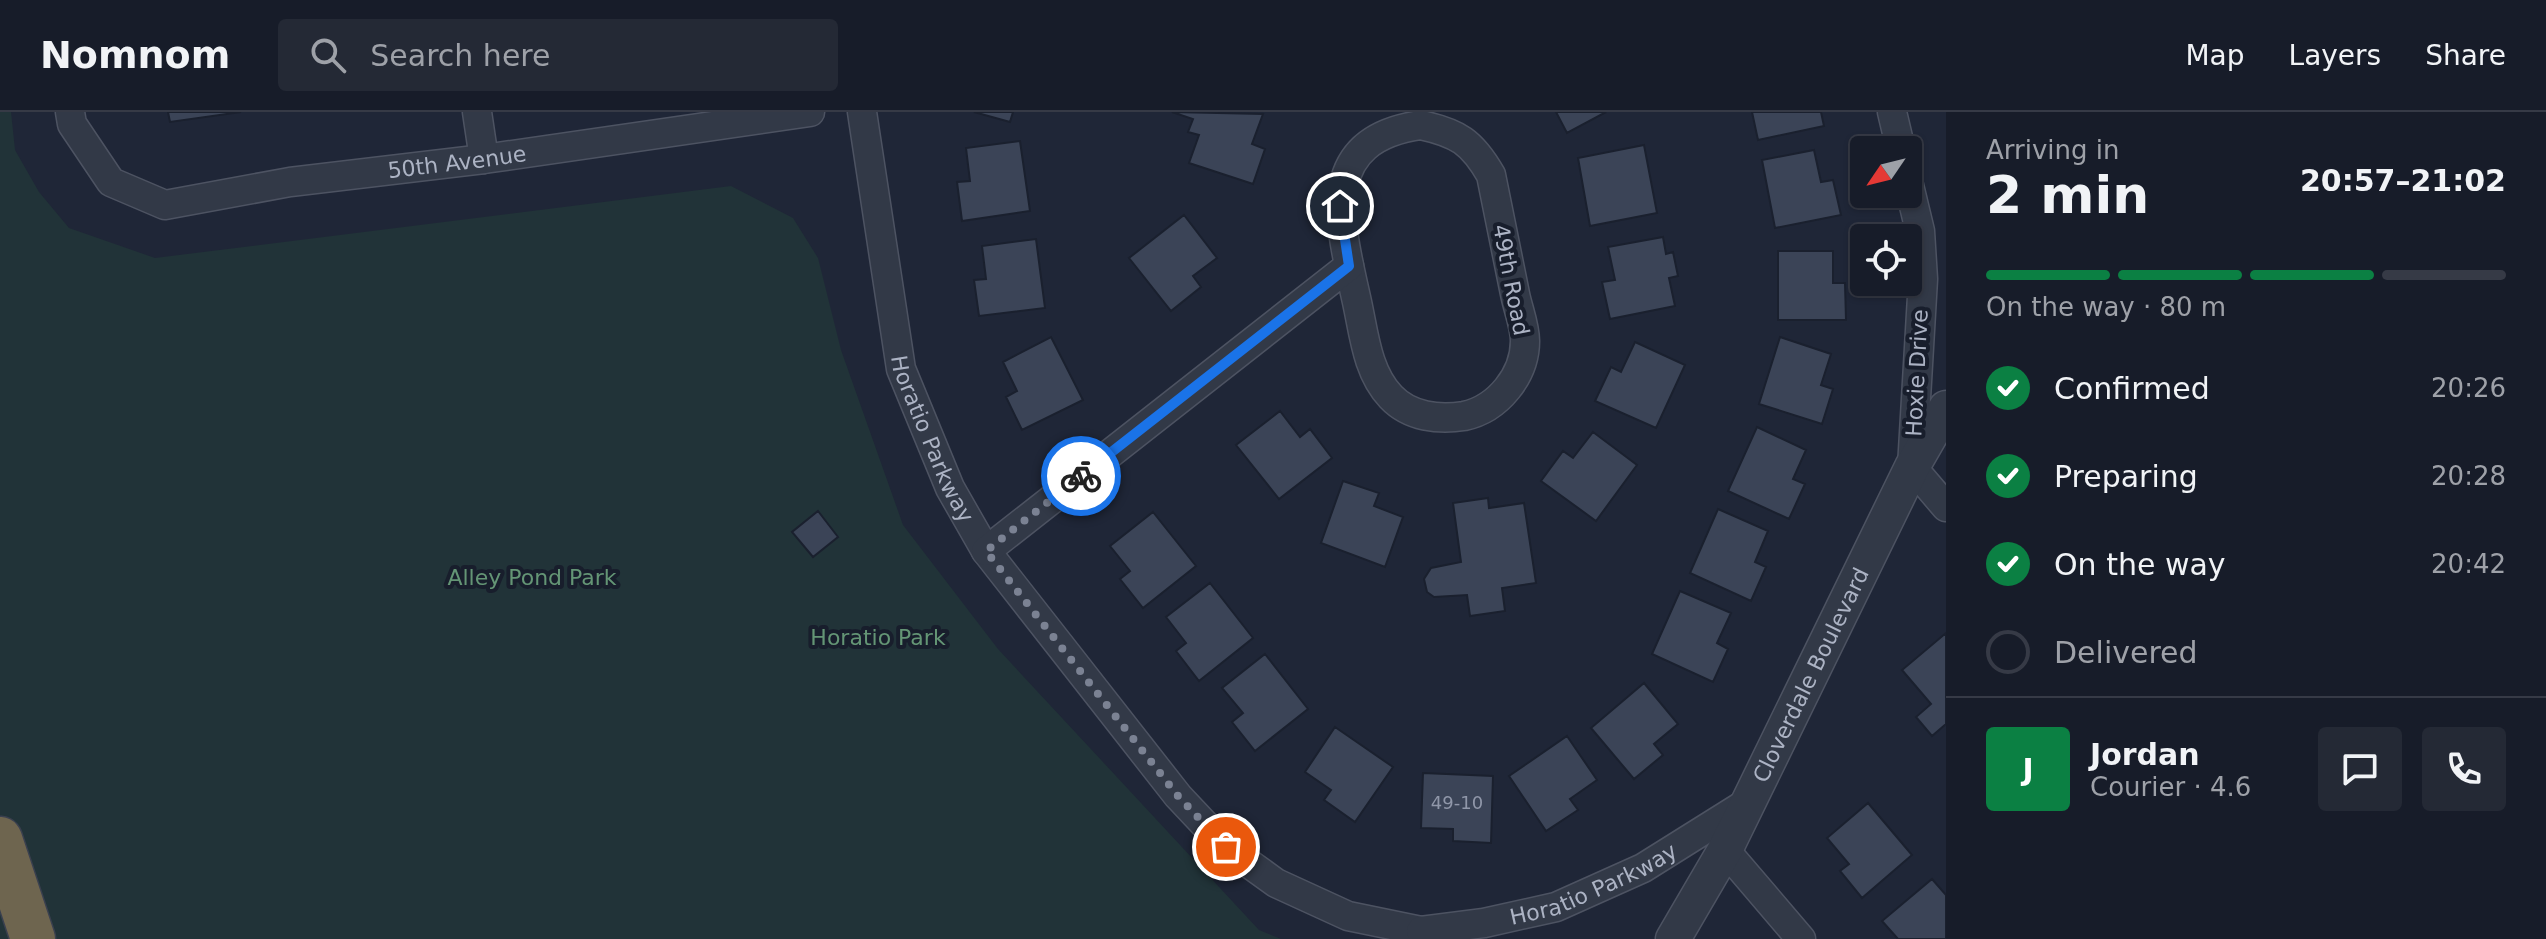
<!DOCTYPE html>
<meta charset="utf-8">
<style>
body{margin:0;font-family:"DejaVu Sans",sans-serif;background:#242935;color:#f1f3f6;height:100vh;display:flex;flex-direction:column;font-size:30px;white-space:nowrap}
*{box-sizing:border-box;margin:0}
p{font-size:26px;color:#9ea1a8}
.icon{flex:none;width:44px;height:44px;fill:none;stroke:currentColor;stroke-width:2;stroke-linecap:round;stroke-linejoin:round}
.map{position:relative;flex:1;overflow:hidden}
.drawer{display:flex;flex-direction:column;background:#171c29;width:600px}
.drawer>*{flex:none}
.needle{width:52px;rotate:235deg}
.fabs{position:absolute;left:1850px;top:24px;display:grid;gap:16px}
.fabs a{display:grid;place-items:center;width:72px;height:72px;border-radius:8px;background:#171c29;box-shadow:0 2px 6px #0004,0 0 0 2px #363a46;font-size:40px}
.pin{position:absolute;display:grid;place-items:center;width:68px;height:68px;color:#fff;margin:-34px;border:4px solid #fff;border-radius:50%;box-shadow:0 2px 8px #0007}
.courier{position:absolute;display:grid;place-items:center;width:80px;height:80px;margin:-40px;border:6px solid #1a73e8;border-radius:50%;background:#fff;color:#222;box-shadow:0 2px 10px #0007}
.headline em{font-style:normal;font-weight:800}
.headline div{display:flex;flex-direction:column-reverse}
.headline{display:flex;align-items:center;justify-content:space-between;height:136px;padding:0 40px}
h1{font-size:52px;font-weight:800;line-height:60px}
.bar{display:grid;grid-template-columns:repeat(4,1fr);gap:12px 8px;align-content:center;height:96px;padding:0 40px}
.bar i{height:10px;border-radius:6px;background:#363a46}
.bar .active{background:#0b8043}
.bar p{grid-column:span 4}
.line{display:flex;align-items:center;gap:20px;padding:0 40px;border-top:2px solid #363a46}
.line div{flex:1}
.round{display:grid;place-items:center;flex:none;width:84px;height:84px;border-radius:8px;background:#242935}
ol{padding:0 40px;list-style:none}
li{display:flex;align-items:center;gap:24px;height:88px}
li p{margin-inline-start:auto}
li .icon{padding:8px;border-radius:50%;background:#0b8043;color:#fff;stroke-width:4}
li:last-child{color:#9ea1a8}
li i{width:44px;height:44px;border:4px solid #363a46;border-radius:50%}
header{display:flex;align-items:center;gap:48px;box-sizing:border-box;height:112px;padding:0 40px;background:#171c29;border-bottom:2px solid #363a46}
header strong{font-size:38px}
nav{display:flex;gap:44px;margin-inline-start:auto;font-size:28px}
.search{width:560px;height:72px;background:#242935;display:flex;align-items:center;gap:20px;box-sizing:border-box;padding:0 28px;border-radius:8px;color:#9ea1a8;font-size:30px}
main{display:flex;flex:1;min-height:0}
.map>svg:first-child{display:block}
</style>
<header>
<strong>Nomnom</strong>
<div class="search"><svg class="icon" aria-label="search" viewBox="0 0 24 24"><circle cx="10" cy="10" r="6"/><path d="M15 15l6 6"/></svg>Search here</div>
<nav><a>Map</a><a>Layers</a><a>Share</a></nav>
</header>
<main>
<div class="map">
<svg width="1946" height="827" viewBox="0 0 1946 827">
<rect width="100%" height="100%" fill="#1f2637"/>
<path fill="#213338" d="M0,0H11L15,38L39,80L69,116L155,146L731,74L793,106L818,146L841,238L903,413L998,537L1259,818L1281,827H0Z"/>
<path fill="#3b4457" stroke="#1a202e" stroke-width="2" d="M168,0H241L170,10Z
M974,0H1013L1010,10Z
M1172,0L1263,2L1252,32L1265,37L1253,72L1189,51L1199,23L1188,20L1193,7Z
M1556,0H1606L1567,21Z
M1752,0H1821L1824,14L1758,28Z
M1020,29L1030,99L962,109L957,70L970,69L966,36Z
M1644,33L1657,101L1590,114L1578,46Z
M1814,38L1821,70L1833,68L1841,103L1775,116L1762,48Z
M1184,103L1217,146L1193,164L1201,175L1171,199L1129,146Z
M1663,125L1666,142L1673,140L1678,164L1669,166L1675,194L1610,207L1602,170L1615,168L1608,135Z
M1036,127L1045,196L979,204L974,168L986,167L982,134Z
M1778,139H1833V171H1845L1846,208H1778Z
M1051,225L1083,288L1022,318L1006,285L1017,279L1003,250Z
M1780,225L1831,242L1821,273L1833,277L1822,312L1759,292Z
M1635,230L1685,253L1656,316L1595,289L1611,255L1621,260Z
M1280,299L1300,325L1310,317L1332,346L1279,387L1236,333Z
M1757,315L1806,338L1793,367L1805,372L1789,407L1728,379Z
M1593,320L1637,353L1596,409L1541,369L1563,339L1573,346Z
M1343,369L1379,381L1374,394L1403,405L1385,455L1321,431Z
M1488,386L1489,396L1524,391L1536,471L1502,476L1505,499L1470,504L1467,483L1434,485L1427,480L1424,467L1431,456L1461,450L1453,391Z
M1718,397L1768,419L1755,450L1766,455L1751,489L1690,461Z
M818,399L838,425L813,445L792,420Z
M1153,400L1196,454L1143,496L1120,467L1130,459L1110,434Z
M1210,471L1253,526L1199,569L1176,539L1186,531L1166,505Z
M1680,479L1731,501L1717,531L1728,537L1713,570L1652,542Z
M1946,521V612L1932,624L1916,605L1931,592L1902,558Z
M1265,542L1308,597L1255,639L1232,610L1243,601L1222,576Z
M1644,571L1678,612L1654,632L1663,643L1634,667L1591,616Z
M1335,615L1393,655L1355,710L1324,688L1331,678L1305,660Z
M1567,624L1597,668L1570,687L1578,698L1546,719L1509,664Z
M1423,661L1493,664L1491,731L1453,729V717L1421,716Z
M1868,691L1912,743L1862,786L1840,759L1849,752L1827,726Z
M1932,767L1946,783V827H1898L1882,809Z"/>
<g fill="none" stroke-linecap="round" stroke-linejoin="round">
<g stroke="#4d5362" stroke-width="31">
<g id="minor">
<path id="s1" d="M70,0L72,12L111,70L165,93L290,70L484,47L810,0"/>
<path d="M477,0L484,47"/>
<path id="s2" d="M862,0L901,257L950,376L986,439L1178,684L1226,735L1276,771L1348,804L1421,819L1436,827"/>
<path d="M1892,0L1901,38"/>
<path d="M1421,13C1458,21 1472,30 1491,63C1499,102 1507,142 1515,182C1518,197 1525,214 1525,229C1525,263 1498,297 1464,304C1439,308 1410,305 1391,285C1367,260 1364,222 1357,190C1340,113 1315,28 1421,13Z"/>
<path d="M1908,69L1920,119L1923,167L1912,355L1946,395"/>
<path d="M986,439L1349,154"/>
<path d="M1725,738L1801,827"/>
<path id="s3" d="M1421,819L1484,811L1556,795L1643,756L1750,689"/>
</g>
</g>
<g stroke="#4d5362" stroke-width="37">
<g id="tertiary">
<path id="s4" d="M1673,827L1725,738L1912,355L1946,296"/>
</g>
</g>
<g stroke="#3a404f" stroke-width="47">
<path id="motorway" d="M0,727L33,827"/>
</g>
<use href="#minor" stroke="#323947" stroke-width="28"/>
<use href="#tertiary" stroke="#323947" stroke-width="34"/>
<use href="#motorway" stroke="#6e654f" stroke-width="44"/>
</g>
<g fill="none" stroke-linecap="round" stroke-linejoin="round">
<path stroke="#7b8293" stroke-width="8" stroke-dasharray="0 14.4" d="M1081,364L986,439L1178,684L1226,735"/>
<path stroke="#1a73e8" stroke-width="10" d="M1081,364L1349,154L1340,94"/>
</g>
<g text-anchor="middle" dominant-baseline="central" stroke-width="8" stroke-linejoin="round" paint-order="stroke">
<g font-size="18" fill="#9097a9">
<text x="1457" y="690">49-10</text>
</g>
<g font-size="22" fill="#acb3c4" stroke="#181e2c">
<text stroke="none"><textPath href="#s1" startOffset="436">50th Avenue</textPath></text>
<text transform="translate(1511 168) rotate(79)">49th Road</text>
<text transform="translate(1917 261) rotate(-87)">Hoxie Drive</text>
<text stroke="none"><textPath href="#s2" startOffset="336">Horatio Parkway</textPath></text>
<text stroke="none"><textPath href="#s4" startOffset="298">Cloverdale Boulevard</textPath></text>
<text stroke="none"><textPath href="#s3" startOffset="180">Horatio Parkway</textPath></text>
</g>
<g font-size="22" fill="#649575" stroke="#181e2c">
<text x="532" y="465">Alley Pond Park</text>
<text x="878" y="525">Horatio Park</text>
</g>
</g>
</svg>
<div class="fabs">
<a><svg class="needle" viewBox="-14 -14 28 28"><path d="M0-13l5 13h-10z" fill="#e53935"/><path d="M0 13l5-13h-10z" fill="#9ea1a8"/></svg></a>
<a><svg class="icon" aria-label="locate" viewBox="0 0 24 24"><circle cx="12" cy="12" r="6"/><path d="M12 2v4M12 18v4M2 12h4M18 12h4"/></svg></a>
</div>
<div class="pin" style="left:1226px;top:735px;background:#ea580c"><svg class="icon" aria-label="bag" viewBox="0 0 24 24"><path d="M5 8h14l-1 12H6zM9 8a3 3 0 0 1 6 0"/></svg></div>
<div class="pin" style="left:1340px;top:94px;background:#1f2937"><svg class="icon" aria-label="home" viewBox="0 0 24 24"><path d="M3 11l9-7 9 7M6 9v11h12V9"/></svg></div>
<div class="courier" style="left:1081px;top:364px"><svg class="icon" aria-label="bike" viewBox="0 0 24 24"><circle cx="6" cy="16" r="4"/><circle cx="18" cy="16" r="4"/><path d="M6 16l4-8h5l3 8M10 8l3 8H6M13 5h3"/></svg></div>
</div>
<section class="drawer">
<div class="headline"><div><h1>2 min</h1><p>Arriving in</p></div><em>20:57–21:02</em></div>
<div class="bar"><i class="active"></i><i class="active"></i><i class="active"></i><i></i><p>On the way · 80 m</p></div>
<ol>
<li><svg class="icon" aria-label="check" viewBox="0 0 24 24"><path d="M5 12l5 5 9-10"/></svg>Confirmed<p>20:26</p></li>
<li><svg class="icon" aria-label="check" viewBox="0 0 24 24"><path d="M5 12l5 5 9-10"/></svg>Preparing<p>20:28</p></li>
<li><svg class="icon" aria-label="check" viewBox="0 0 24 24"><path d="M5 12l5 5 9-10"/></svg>On the way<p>20:42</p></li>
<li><i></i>Delivered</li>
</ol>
<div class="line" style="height:144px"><b class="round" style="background:#0b8043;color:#fff">J</b><div><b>Jordan</b><p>Courier · 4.6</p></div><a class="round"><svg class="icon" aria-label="chat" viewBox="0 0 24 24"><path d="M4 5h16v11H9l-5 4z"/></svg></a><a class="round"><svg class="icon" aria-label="phone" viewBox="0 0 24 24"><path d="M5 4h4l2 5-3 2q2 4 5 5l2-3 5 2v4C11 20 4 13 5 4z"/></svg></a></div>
</section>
</main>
